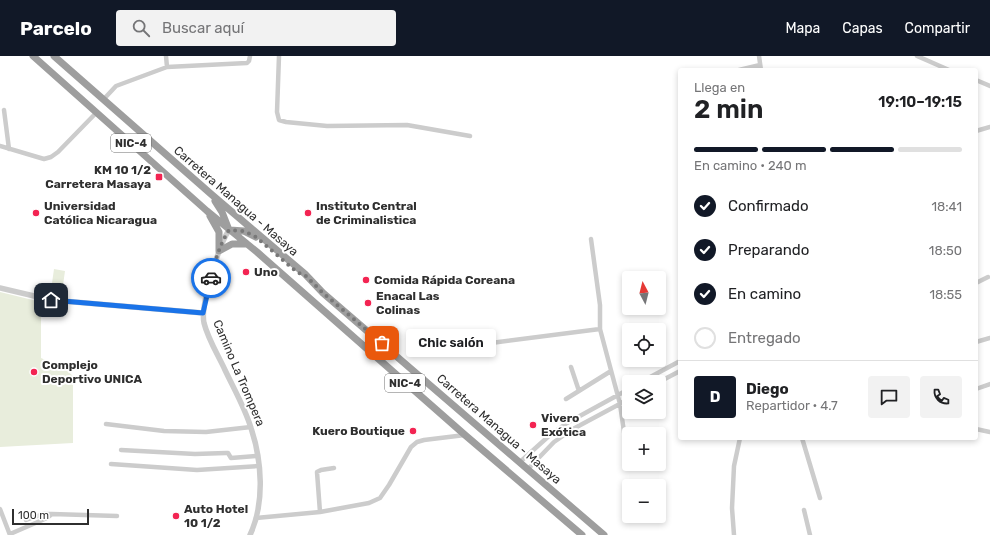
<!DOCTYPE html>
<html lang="es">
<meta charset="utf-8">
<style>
body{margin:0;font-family:Rubik,sans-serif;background:#f2f2f2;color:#202124;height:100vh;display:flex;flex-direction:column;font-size:15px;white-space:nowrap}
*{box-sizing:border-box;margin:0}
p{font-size:13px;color:#757577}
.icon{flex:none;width:22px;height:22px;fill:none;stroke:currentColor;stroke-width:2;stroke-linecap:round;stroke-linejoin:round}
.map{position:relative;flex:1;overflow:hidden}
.side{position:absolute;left:678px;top:12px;width:300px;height:372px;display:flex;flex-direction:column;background:#fff;border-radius:4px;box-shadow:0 2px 6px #0003}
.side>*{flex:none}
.needle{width:26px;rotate:353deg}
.fabs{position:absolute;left:622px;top:215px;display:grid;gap:8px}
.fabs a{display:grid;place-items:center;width:44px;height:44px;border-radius:4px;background:#fff;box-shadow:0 2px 6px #0003;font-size:20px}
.scale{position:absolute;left:12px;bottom:10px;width:77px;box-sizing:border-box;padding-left:4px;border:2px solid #2f2f2f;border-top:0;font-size:11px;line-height:14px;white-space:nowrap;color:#2f2f2f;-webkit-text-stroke:3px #fff;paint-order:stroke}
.pin{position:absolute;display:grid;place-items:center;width:34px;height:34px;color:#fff;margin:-17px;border-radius:8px;box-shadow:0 2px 6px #0006}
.courier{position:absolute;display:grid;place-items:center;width:40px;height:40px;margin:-20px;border:3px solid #1a73e8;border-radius:50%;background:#fff;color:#222;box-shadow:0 1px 5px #0007}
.bubble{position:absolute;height:28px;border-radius:4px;background:#fff;box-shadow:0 2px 6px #0003;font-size:13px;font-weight:600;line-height:28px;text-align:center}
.headline em{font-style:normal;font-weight:600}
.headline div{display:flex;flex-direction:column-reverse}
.headline{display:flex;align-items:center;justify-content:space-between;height:68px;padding:0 16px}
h1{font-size:26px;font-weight:600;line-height:30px}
.bar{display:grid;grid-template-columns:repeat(4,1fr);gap:6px 4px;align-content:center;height:48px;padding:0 16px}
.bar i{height:5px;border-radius:3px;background:#e0e0e0}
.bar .on{background:#111827}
.bar p{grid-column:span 4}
.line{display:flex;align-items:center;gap:10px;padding:0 16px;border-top:1px solid #e0e0e0}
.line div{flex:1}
.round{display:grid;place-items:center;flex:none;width:42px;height:42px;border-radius:4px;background:#f2f2f2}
ol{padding:0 16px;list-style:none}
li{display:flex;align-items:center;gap:12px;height:44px}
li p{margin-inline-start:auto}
li .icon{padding:4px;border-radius:50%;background:#111827;color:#fff;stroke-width:4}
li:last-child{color:#757577}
li i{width:22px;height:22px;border:2px solid #e0e0e0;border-radius:50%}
header{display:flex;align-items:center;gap:24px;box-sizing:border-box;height:56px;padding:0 20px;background:#111827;color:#fff}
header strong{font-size:19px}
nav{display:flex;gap:22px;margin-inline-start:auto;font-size:14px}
.search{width:280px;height:36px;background:#f2f2f2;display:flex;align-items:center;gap:10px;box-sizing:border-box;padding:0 14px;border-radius:4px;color:#757577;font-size:15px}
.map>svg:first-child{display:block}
</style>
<header>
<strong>Parcelo</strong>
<div class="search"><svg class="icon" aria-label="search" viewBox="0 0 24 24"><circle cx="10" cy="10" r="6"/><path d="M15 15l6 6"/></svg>Buscar aquí</div>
<nav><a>Mapa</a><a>Capas</a><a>Compartir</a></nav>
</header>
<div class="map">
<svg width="990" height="479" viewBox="0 0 990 479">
<rect width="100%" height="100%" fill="#fff"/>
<path fill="#e8eddc" d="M54,213L65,215L62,236L51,234Z
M0,236L41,246V302L64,312L73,320V387L0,391Z"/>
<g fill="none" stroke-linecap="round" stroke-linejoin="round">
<path stroke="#ccc" stroke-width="4.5" d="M166,0L167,11
M279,0L277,56L279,64L286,66L327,70L407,69L470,80
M759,0L761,14
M917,0L949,14
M739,14L760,9
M976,24L990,30
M103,44L116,30L167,11L247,7L249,5L250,0
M4,54L9,93
M976,75L990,71
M0,90L44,103L51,101L58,96L96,57
M591,183L600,249V273L620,348L627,397
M976,227L988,221
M976,286L990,282
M491,287L600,273
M571,311L579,335
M641,326L680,305
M659,326L680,315
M976,333L990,328
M566,343L611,315
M106,368L164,375L206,376L251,371
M976,373L990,376
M802,382L820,442
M121,394L195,398L226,397H228L231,402L257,400
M520,406L550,379L567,367L629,333
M111,408L197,414L259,410
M528,413L554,386L573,373L629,343
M0,453L10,479
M804,454L810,479
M320,456L317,416L321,414L334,412
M256,462L320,456L369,447L380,442L389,429L411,391L417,386L424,384L465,379
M26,464L43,458H52
M10,478L47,462L52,458L117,460
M734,479L732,452L734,410L740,382"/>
<path stroke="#ccc" stroke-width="5.5" d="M229,174C219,189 200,249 204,267C208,283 218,299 225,314C234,333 245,352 251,372C262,405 265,447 250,479
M0,232L51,244L203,257"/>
<path stroke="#9e9e9e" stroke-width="7" d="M33,0L207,155L257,196L465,379L582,479
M54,0L211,138L305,218L323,237L604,479
M215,145L222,156L229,174
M210,160L219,176V195L232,188H247
M230,174L244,175L256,181"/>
</g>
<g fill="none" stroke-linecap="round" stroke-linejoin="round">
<path stroke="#787878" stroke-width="4" stroke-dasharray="0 7.2" d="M211,222C215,205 220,188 229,174L244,175L256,181L298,217L304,218L323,237L382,287"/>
<path stroke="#1a73e8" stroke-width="5" d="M51,244L203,257L211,222"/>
</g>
<g fill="#f32452" stroke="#fff" stroke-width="1.5">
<rect x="155" y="117" width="8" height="8" rx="2"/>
<circle cx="36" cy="157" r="4"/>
<circle cx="308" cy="157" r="4"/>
<circle cx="246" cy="216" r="4"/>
<circle cx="366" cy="224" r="4"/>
<circle cx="368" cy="247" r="4"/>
<circle cx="34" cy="316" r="4"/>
<circle cx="533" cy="369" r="4"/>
<circle cx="413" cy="375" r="4"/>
<circle cx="176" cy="460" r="4"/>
</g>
<g text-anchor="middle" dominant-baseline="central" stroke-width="4" stroke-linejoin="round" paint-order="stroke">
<g fill="#fff" stroke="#6d6d6d" stroke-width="1">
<rect x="111" y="78" width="40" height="18" rx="3"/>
<rect x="385" y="318" width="40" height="18" rx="3"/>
</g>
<g font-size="11" font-weight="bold" fill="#2f2f2f">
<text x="131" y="87">NIC-4</text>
<text x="405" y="327">NIC-4</text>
</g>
<g font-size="12" font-weight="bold" fill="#2f2f2f" stroke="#fff" text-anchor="start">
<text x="151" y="114" text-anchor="end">KM 10 1/2<tspan x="151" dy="14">Carretera Masaya</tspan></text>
<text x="44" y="150">Universidad<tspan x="44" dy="14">Católica Nicaragua</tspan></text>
<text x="316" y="150">Instituto Central<tspan x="316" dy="14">de Criminalistica</tspan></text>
<text x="254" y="216">Uno</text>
<text x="374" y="224">Comida Rápida Coreana</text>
<text x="376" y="240">Enacal Las<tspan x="376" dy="14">Colinas</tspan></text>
<text x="42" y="309">Complejo<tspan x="42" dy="14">Deportivo UNICA</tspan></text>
<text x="541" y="362">Vivero<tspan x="541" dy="14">Exótica</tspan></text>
<text x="405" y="375" text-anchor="end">Kuero Boutique</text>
<text x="184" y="453">Auto Hotel<tspan x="184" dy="14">10 1/2</tspan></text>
</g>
<g font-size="12" fill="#2f2f2f" stroke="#fff">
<text transform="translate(236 145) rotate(41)">Carretera Managua - Masaya</text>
<text transform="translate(239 317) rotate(67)">Camino La Trompera</text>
<text transform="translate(499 373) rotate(41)">Carretera Managua - Masaya</text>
</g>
</g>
</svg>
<div class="fabs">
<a><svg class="needle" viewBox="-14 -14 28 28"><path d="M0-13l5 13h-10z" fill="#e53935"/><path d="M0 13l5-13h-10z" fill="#757577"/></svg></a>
<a><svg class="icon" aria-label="locate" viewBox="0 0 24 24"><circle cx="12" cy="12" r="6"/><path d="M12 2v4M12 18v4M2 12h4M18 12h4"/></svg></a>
<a><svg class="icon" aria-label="layers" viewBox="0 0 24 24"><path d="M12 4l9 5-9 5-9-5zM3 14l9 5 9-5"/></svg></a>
<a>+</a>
<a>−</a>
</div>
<div class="scale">100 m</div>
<div class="pin" style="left:382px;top:287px;background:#ea580c"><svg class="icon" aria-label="bag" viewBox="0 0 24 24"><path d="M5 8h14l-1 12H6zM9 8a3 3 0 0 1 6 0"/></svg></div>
<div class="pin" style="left:51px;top:244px;background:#1f2937"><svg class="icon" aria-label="home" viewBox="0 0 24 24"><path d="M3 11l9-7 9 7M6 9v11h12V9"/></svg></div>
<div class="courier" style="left:211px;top:222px"><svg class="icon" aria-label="car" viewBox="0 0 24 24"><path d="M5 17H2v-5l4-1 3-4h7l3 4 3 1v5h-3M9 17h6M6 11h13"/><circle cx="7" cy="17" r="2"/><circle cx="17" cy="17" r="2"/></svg></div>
<div class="bubble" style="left:406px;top:273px;width:90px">Chic salón</div>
<section class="side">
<div class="headline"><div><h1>2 min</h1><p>Llega en</p></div><em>19:10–19:15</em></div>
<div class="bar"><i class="on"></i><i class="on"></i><i class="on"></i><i></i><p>En camino · 240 m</p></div>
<ol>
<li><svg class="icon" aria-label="check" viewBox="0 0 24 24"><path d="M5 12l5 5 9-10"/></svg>Confirmado<p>18:41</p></li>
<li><svg class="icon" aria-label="check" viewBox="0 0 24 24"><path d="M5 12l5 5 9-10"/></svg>Preparando<p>18:50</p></li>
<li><svg class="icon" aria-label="check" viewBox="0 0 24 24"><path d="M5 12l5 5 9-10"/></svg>En camino<p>18:55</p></li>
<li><i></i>Entregado</li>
</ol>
<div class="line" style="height:72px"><b class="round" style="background:#111827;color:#fff">D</b><div><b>Diego</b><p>Repartidor · 4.7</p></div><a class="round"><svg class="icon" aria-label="chat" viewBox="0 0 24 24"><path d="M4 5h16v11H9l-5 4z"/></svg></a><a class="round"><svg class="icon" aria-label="phone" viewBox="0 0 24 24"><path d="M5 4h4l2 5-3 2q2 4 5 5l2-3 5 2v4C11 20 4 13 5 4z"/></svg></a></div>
</section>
</div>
